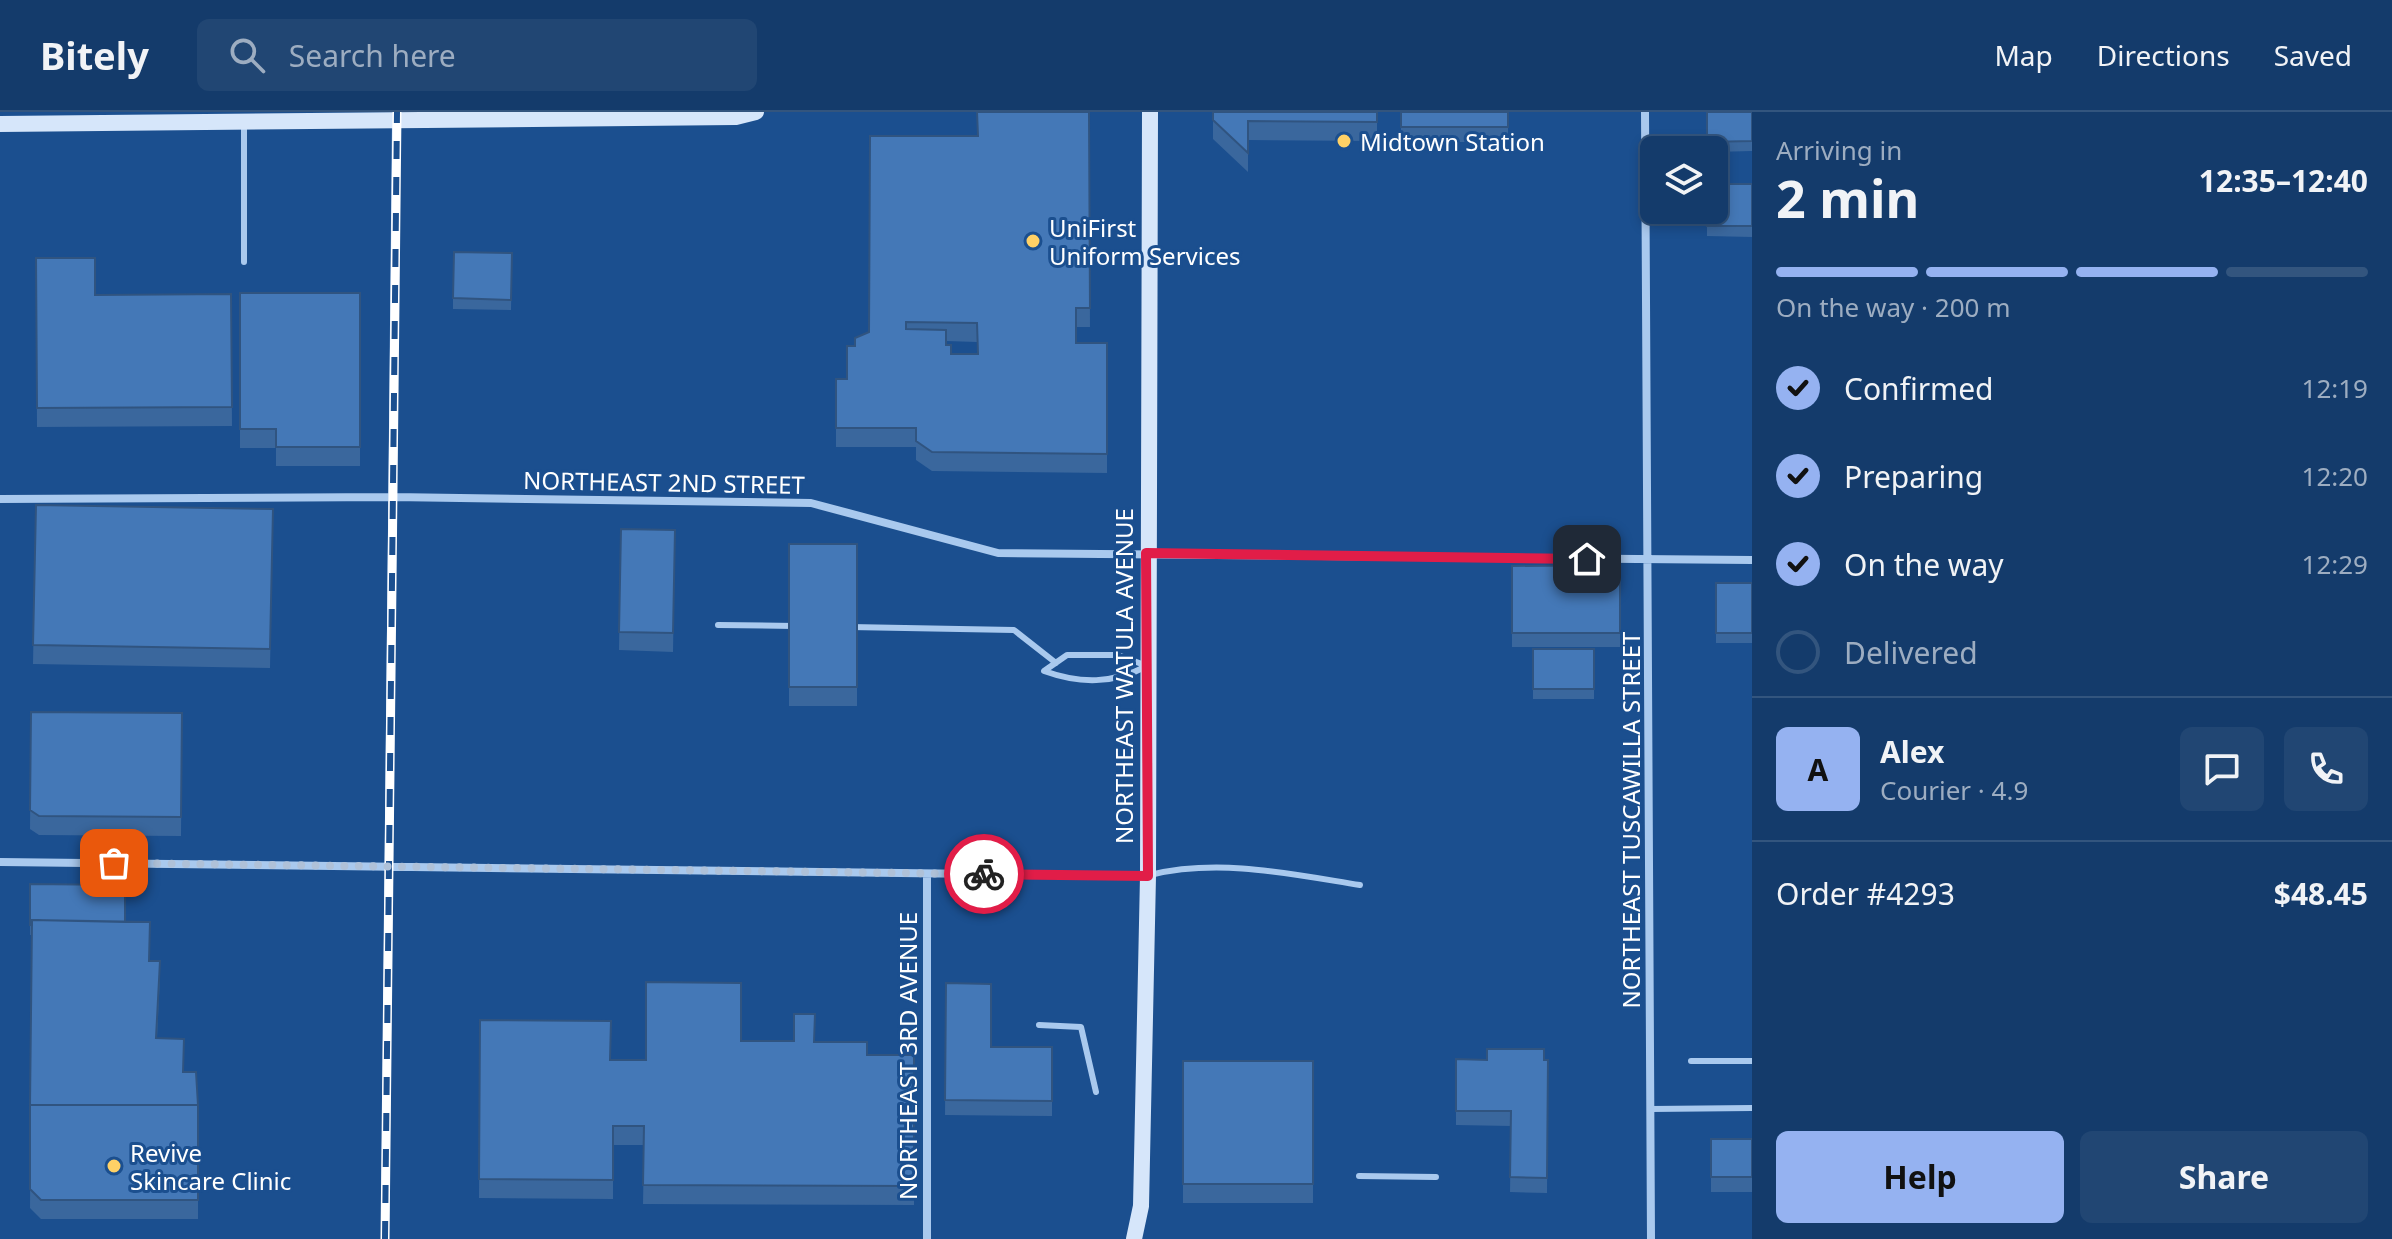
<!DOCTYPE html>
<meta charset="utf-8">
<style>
body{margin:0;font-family:"Noto Sans",sans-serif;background:#214673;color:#f1f3f6;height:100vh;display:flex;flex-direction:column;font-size:30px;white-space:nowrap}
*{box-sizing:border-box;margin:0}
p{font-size:26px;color:#9dadc1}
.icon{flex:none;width:44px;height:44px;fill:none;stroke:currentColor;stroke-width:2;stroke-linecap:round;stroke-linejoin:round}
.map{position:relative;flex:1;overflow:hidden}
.details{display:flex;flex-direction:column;background:#143b6b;width:640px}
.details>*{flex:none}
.fabs{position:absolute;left:1640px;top:24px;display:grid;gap:16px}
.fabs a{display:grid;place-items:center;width:88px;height:88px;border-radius:12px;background:#143b6b;box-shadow:0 4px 12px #0003,0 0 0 2px #33557e;font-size:40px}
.pin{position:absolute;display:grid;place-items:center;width:68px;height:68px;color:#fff;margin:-34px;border-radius:16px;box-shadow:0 4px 12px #0006}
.courier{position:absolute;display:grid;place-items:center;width:80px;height:80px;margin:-40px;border:6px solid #e11d48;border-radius:50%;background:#fff;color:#222;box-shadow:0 2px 10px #0007}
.overview em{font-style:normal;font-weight:700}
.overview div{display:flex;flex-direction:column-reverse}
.overview{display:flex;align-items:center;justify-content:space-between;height:136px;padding:0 24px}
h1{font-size:52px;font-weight:700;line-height:60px}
.bar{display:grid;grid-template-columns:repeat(4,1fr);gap:12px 8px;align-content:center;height:96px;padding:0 24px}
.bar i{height:10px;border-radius:6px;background:#33557e}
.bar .on{background:#95b2f1}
.bar p{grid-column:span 4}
.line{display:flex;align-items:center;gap:20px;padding:0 24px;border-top:2px solid #33557e}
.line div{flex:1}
.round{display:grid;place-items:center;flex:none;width:84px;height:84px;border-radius:12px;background:#214673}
ol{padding:0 24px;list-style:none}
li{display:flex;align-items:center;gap:24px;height:88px}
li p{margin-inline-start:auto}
li .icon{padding:8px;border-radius:50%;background:#95b2f1;color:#111;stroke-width:4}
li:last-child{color:#9dadc1}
li i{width:44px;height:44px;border:4px solid #33557e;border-radius:50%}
.primary-button{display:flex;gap:16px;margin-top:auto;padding:16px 24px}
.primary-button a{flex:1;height:92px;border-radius:12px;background:#95b2f1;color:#111;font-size:32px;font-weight:700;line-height:92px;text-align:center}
.primary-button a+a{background:#214673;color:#f1f3f6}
header{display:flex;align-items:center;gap:48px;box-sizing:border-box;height:112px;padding:0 40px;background:#143b6b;border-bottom:2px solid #33557e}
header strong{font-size:38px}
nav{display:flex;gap:44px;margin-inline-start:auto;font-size:28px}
.search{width:560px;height:72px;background:#214673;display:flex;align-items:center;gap:20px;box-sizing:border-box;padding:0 28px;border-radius:12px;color:#9dadc1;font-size:30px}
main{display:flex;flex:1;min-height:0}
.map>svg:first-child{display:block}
</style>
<header>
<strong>Bitely</strong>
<div class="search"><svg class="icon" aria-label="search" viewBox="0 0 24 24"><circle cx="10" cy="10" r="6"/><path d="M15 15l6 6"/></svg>Search here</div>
<nav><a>Map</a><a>Directions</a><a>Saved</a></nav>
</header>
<main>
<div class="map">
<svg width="1752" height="1127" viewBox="0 0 1752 1127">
<rect width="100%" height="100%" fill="#1b4f8f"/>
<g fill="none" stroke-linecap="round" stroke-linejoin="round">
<path stroke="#a9c9ee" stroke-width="6" d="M244,10V150
M718,513L795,514
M850,515L1014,518L1056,551
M1067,543H1118L1147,554C1113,572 1080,572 1044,559Z
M1150,763C1219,746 1291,762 1360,773
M1039,913L1081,915L1096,980
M1691,949H1752
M1651,997L1752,996
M1359,1064L1436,1065"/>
<path stroke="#a9c9ee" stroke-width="8" d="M1645,0L1651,1127
M0,387L393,385L811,391L998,441L1752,448
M0,750L1148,764
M385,1127L396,9
M927,1127V762"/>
<path stroke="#d6e6fa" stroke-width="16" d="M0,12L736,5L756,0
M1134,1127L1141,1094L1148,764L1150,0"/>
<g stroke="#fff" stroke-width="9">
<path id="rail" d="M385,1127L397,0"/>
</g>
<use href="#rail" stroke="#1b4f8f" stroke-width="6" stroke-dasharray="18" stroke-linecap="butt"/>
</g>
<path fill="#3a679d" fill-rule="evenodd" d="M1089,0L1090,215H1076V231H1107V361L932,359L916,348V335H836V267H847L855,234L869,220L978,24ZM946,229L977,230V242H951L946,233Z
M1213,0H1377V29L1248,28V60L1213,27Z
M1401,0H1508V30H1401Z
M1707,0H1752V39L1714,40V38H1707Z
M1752,72V125L1707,124V98Z
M512,141L511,198L453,197V186Z
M36,146L95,183L231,182L232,314L37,315Z
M240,181H360V354H276V336H240Z
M36,393L273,397L270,556L33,552Z
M621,417L675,418L673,540L619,538Z
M789,432H857V594H789Z
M1620,453V535H1512V454Z
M1716,471H1752V531H1716Z
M1533,537H1594V587H1533Z
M31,600L182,601L181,724L39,723L30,717Z
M30,772L125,810L160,864L157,926L183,960L198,993V1107H41L30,1096L32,823H30Z
M946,871L991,935H1052V1004L945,1003Z
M480,908L610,948H646L741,929L814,930L867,943H914V1093L643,1092L644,1033H613V1087L479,1086Z
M1456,947L1548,948L1547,1081L1510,1080L1511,1014L1456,1013Z
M1183,949H1313V1091H1183Z
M1711,1027H1752V1080H1711Z"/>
<path fill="#4478b7" stroke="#305480" stroke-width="2" fill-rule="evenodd" d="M977,0H1089L1090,196H1076V231H1107V342L932,340L916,329V316H836V267H847V234H855V226L869,220L870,24H978ZM906,210L977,211L978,242H951V233H946V218L906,217Z
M1213,0H1377V10L1248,9V41L1213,8Z
M1401,0H1508V15H1401Z
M1707,0H1752V29L1707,30Z
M1714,72H1752V114H1707V98H1714Z
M454,140L512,141L511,188L453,186Z
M36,146H95V183L231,182L232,295L37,296Z
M240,181H360V335H276V317H240Z
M36,393L273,397L270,537L33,533Z
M621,417L675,418L673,521L619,520Z
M789,432H857V575H789Z
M1620,453V521H1512V454Z
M1716,471H1752V521H1716Z
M1533,537H1594V577H1533Z
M31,600L182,601L181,705L39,704L30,698Z
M30,772L125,773V810L32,808V813H30Z
M32,808L150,810L149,849H160L156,926L184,927L183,960H196L198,993H30Z
M646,870L741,871V929H794V902H815L814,930H867V943H914V1074L643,1073L644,1014H613V1068L479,1067L480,908L611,909L610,948H646Z
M946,871L991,872V935H1052V989L945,988Z
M1487,937H1544V948H1548L1547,1066L1510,1065L1511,999H1456V947L1487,948Z
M1183,949H1313V1072H1183Z
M30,993H198V1088H41L30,1077Z
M1711,1027H1752V1065H1711Z"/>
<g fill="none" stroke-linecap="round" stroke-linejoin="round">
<path stroke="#afc1d8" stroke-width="8" stroke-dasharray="0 14.4" d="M114,751L984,762"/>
<path stroke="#e11d48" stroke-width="10" d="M984,762L1148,764L1146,441L1587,447"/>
</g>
<g fill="#ffd166" stroke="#1b4f8f" stroke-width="3">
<circle cx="1344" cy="29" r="8"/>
<circle cx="1033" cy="129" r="8"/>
<circle cx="114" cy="1054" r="8"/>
</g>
<g text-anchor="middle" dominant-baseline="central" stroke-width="6" stroke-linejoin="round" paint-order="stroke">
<g font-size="24" fill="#fff" stroke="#1b4f8f" text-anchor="start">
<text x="1360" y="29">Midtown Station</text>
<text x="1049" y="115">UniFirst<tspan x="1049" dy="28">Uniform Services</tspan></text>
<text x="130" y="1040">Revive<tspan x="130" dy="28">Skincare Clinic</tspan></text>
</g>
<g font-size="24" fill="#fff" stroke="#1b4f8f">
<text transform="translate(664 370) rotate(1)">NORTHEAST 2ND STREET</text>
<text transform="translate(1123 564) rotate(-90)">NORTHEAST WATULA AVENUE</text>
<text transform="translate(1630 708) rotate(-90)">NORTHEAST TUSCAWILLA STREET</text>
<text transform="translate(907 944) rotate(-90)">NORTHEAST 3RD AVENUE</text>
</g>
</g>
</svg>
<div class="fabs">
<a><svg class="icon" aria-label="layers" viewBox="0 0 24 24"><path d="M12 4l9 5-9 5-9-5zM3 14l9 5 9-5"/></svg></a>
</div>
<div class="pin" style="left:114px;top:751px;background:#ea580c"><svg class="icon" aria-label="bag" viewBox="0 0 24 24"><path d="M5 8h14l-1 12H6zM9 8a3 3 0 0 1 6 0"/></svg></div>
<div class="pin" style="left:1587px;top:447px;background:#1f2937"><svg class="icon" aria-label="home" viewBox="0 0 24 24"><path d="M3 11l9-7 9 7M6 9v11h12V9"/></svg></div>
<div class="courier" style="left:984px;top:762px"><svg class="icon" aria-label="bike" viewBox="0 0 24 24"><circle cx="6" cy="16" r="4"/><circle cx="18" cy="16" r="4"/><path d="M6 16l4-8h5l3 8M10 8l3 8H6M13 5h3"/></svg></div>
</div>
<section class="details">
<div class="overview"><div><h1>2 min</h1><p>Arriving in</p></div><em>12:35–12:40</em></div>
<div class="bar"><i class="on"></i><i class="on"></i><i class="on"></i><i></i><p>On the way · 200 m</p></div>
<ol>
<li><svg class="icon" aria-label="check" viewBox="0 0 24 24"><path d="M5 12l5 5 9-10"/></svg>Confirmed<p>12:19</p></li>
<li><svg class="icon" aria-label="check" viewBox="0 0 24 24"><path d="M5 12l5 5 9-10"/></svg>Preparing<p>12:20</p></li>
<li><svg class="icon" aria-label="check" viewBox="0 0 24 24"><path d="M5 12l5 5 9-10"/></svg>On the way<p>12:29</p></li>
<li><i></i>Delivered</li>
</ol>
<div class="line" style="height:144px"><b class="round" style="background:#95b2f1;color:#111">A</b><div><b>Alex</b><p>Courier · 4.9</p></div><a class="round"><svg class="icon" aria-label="chat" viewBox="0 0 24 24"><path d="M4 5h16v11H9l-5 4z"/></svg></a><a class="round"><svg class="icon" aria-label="phone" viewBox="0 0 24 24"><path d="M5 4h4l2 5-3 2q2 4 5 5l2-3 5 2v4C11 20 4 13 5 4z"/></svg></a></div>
<div class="line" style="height:104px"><div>Order #4293</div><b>$48.45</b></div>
<div class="primary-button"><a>Help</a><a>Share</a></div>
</section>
</main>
